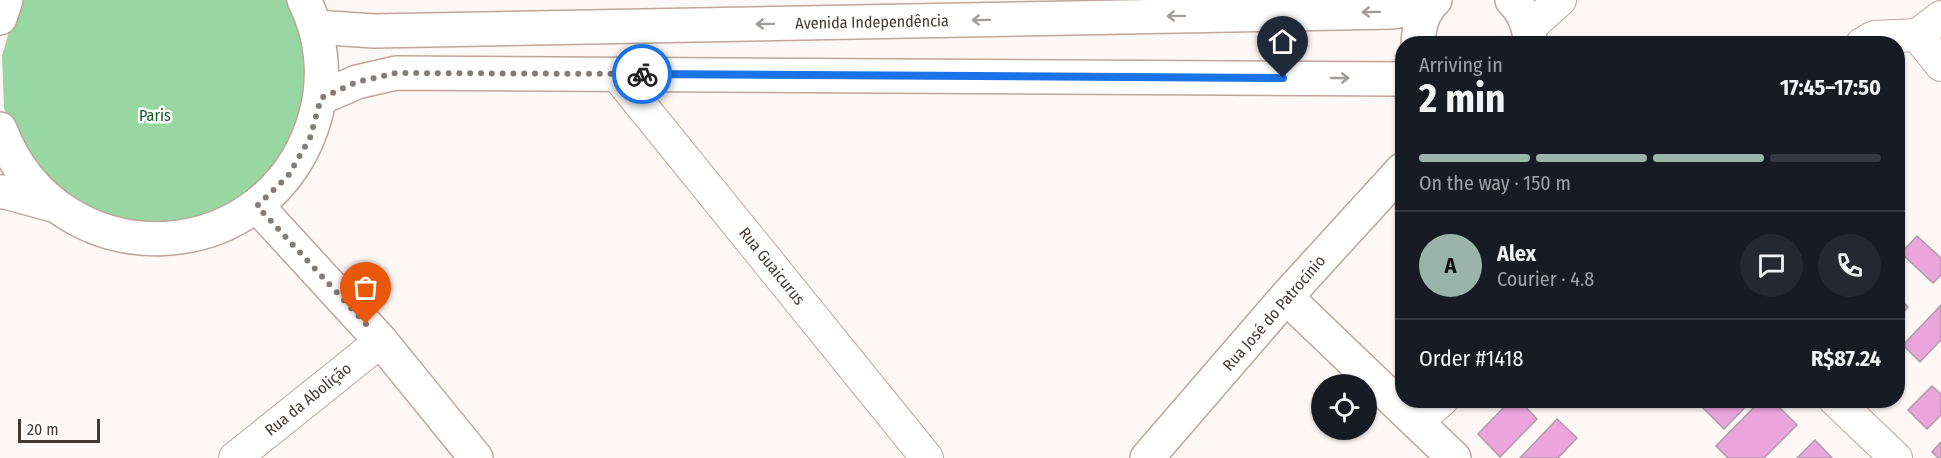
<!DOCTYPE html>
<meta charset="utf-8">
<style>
body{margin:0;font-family:"Fira Sans Condensed",sans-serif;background:#242831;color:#f1f3f6;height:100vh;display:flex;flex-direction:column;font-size:22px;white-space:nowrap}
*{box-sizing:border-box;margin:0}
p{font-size:20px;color:#9ea1a6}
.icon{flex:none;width:33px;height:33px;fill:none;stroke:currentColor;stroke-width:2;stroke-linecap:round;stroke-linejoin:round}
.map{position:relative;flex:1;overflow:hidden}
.panel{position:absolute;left:1395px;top:36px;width:510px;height:372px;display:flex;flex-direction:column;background:#171b24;border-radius:24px;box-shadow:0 2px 4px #0004}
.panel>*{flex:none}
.fabs{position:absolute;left:1311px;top:374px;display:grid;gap:12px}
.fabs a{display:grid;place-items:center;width:66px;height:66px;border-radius:50%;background:#171b24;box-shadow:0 2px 4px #0004;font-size:30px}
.scale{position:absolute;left:18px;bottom:15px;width:82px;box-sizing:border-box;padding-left:6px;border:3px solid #443935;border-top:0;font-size:16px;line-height:21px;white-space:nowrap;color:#443935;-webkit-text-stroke:4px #fff;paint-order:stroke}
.pin{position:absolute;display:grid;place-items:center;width:51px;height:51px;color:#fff;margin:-62px -26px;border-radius:50% 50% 50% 0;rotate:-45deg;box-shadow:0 0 6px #0007}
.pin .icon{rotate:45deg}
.courier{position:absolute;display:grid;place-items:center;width:60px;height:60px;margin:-30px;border:4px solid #1a73e8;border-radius:50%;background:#fff;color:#222;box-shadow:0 2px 8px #0007}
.headline em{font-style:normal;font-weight:700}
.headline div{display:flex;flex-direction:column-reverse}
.headline{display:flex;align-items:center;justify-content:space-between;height:102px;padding:0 24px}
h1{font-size:39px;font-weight:700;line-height:45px}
.bar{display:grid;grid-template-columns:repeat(4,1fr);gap:9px 6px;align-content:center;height:72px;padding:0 24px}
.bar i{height:8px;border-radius:4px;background:#363941}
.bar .on{background:#9bb4ab}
.bar p{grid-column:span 4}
.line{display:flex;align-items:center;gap:15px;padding:0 24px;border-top:2px solid #363941}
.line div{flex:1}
.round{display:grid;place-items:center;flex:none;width:63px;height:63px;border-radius:32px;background:#242831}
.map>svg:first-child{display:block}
</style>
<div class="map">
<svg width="1941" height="458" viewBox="0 0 1941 458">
<rect width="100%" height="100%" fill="#fdf7f5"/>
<path fill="#99d7a2" d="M21,0H287L299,20L310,70L304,121L282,166L246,202L201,225L100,221L23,155L4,108L2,56L16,7Z"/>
<path fill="#eba4dc" stroke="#af9aa9" stroke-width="1.5" d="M1917,236L1941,258V275L1933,283L1901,253Z
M1898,297L1908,307L1898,318Z
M1941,305V340L1920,362L1903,345Z
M1932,386L1941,394V415L1927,429L1908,410Z
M1511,400H1519L1537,419L1500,457L1478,434Z
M1707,400H1752L1724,429L1701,406Z
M1761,400H1772L1797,425L1764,458H1728L1716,446Z
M1557,419L1577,438L1558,458H1520Z
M1815,440L1832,458H1797Z
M1941,442V458H1938L1932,452Z"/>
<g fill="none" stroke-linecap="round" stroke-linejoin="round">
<g stroke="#bfa59b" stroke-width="34">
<path id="minor" d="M1529,28L1560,0
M1917,35L1941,65
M1917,35L1941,17
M1862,44L1874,37L1917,35
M616,74L927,458
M1835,400L1896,458
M1416,422L1442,400
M235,458L381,341"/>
</g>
<g stroke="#bfa59b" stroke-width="36">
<path id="tertiary" d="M1512,0C1524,12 1530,27 1530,44
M0,18L6,0
M315,27L374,31L1392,12L1429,6
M1418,44C1419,27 1422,12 1435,0
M320,98L357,82L396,73L1402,79
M0,129C58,282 273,273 316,114C326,76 322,35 304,0
M0,192H5L53,205
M257,206L381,341L476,458
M1286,297L1454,458
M1147,458L1286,297L1402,170"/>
</g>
<use href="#minor" stroke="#fff" stroke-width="32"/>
<use href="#tertiary" stroke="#fff" stroke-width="33"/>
</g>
<defs><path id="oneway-shaft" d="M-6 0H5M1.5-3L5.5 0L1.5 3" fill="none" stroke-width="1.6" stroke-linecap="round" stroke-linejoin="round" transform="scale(1.5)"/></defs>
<g stroke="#a29c9a">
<use href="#oneway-shaft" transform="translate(1371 12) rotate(179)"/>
<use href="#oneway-shaft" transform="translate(1176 16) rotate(179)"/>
<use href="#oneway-shaft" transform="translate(981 20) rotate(179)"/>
<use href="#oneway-shaft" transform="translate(765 24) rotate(179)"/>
<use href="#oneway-shaft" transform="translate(1340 78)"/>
</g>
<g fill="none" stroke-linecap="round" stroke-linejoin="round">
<path stroke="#857c78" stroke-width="6" stroke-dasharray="0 10.8" d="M366,324L257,206L288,176L310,138L321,98L357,82L396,73L642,74"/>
<path stroke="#1a73e8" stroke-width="8" d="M642,74L1283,78"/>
</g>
<g text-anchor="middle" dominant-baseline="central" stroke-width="5" stroke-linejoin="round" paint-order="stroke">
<g font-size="16" fill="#443935" stroke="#fff">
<text transform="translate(872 22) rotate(-1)">Avenida Independência</text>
<text transform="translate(772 266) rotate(51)">Rua Guaicurus</text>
<text transform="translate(1274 313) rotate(-49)">Rua José do Patrocínio</text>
<text transform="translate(308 399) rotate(-39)">Rua da Abolição</text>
</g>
<g font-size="16" fill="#115e28" stroke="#fff">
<text x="155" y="115">Paris</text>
</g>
</g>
</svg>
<div class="fabs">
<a><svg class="icon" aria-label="locate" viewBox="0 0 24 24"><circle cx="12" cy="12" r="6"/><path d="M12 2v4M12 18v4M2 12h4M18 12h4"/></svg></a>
</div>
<div class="scale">20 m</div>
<div class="pin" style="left:366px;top:324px;background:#ea580c"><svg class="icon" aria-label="bag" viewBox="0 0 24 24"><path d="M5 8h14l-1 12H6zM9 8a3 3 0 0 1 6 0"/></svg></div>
<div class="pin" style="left:1283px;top:78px;background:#1f2937"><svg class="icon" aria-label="home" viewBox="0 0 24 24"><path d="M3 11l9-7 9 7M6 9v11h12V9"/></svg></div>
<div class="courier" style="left:642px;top:74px"><svg class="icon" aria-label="bike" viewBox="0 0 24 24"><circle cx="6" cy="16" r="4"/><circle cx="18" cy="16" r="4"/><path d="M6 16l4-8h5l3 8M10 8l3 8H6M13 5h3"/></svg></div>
<section class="panel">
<div class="headline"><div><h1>2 min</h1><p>Arriving in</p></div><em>17:45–17:50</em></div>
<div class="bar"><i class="on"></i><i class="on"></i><i class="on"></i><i></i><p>On the way · 150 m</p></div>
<div class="line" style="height:108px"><b class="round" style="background:#9bb4ab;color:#111">A</b><div><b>Alex</b><p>Courier · 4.8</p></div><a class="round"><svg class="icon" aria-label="chat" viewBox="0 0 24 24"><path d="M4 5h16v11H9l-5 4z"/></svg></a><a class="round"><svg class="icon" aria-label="phone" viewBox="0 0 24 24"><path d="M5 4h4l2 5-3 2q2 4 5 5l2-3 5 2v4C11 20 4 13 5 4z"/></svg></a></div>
<div class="line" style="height:78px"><div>Order #1418</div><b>R$87.24</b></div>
</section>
</div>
